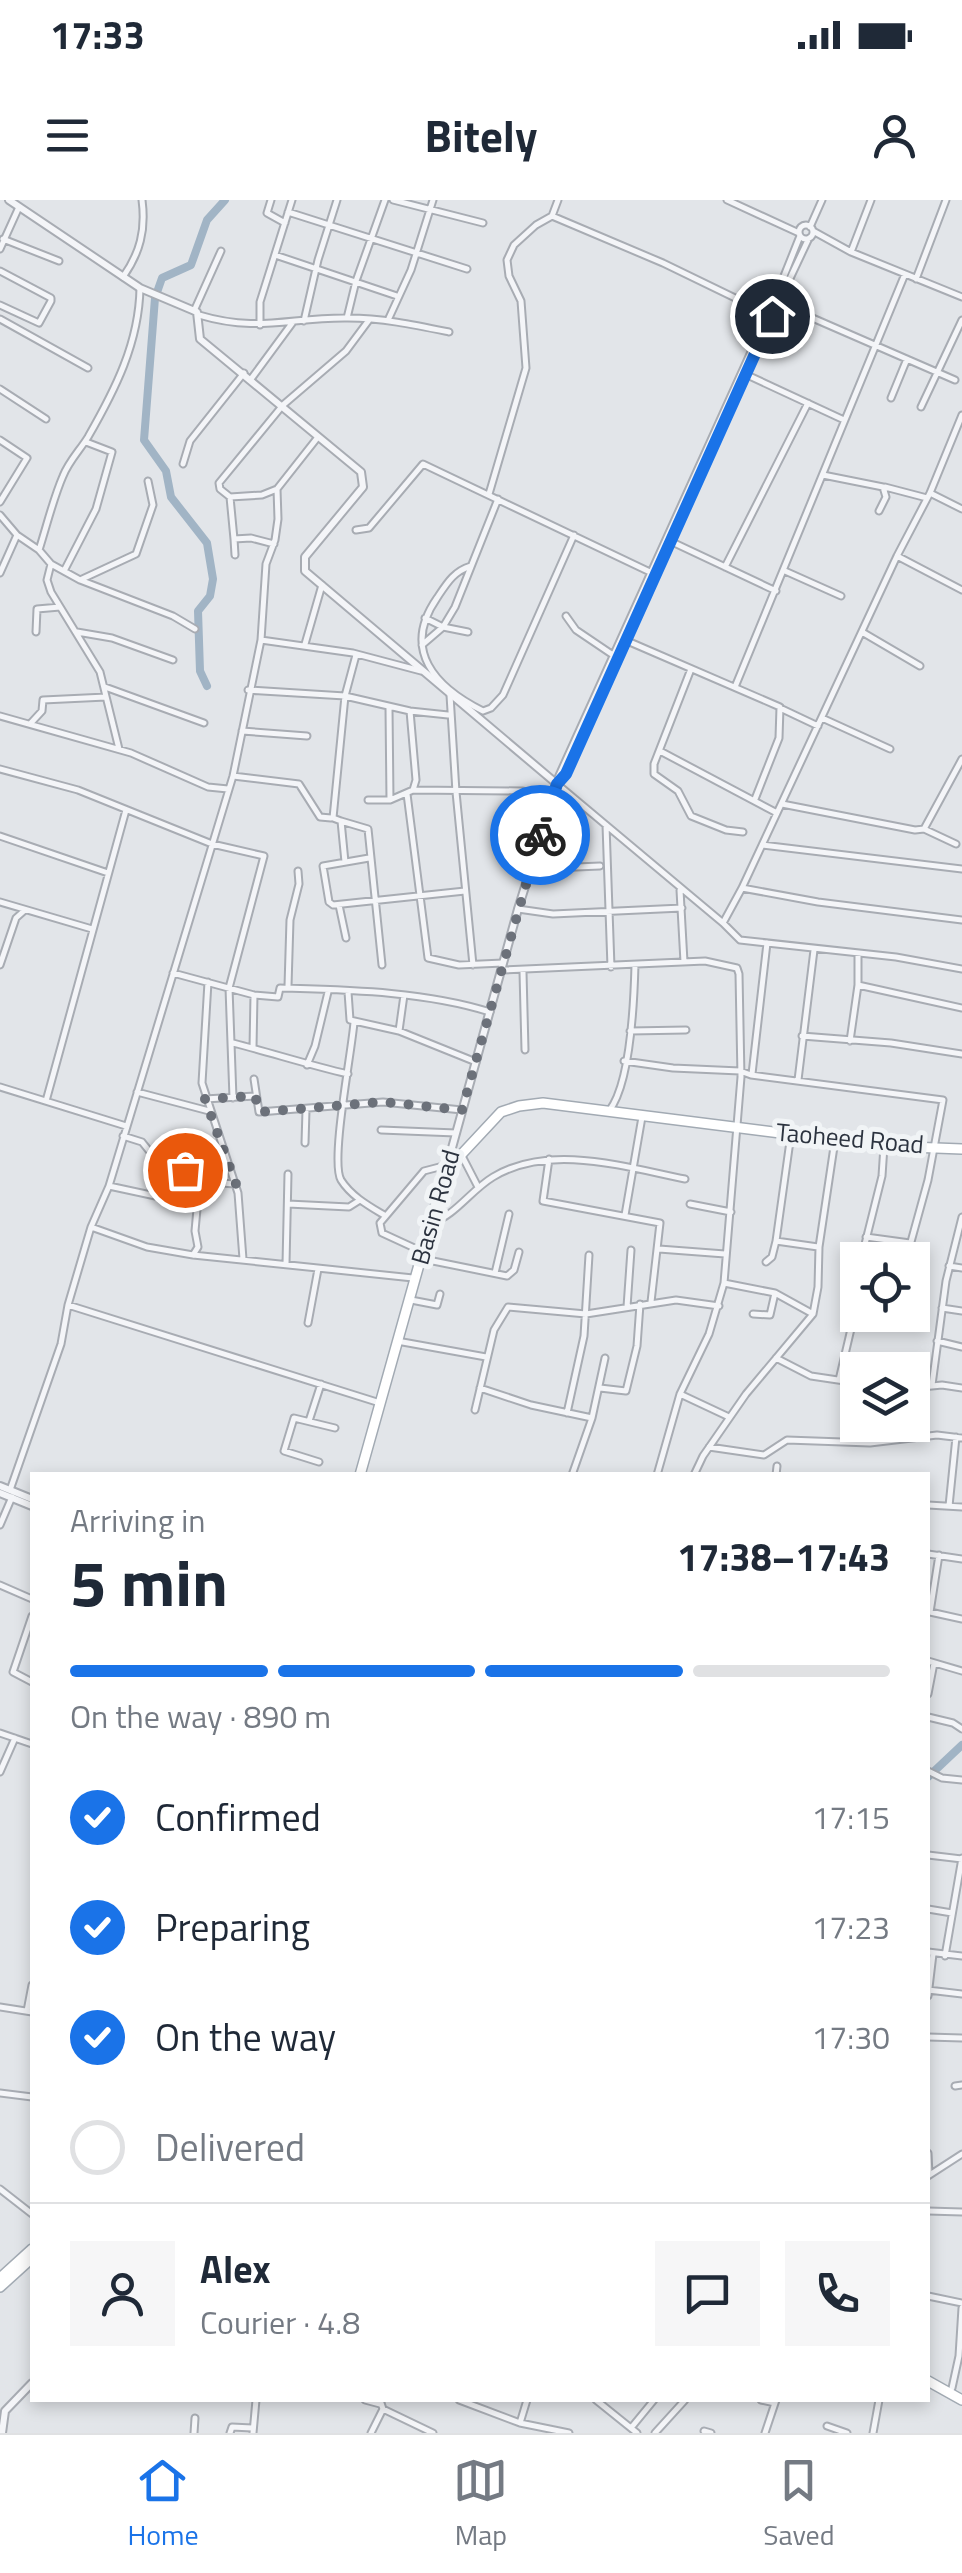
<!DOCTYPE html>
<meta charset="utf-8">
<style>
body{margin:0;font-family:"Titillium Web",sans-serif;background:#f6f6f7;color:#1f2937;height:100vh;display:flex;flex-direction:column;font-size:38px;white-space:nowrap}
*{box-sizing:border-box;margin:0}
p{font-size:32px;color:#747a83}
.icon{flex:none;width:55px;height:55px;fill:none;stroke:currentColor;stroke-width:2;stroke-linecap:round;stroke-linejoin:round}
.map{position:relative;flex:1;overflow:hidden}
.sheet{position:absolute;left:30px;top:1272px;width:900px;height:930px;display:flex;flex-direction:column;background:#fff;border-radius:0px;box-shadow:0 5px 15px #0003}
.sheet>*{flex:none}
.tools{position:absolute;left:840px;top:1042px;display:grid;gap:20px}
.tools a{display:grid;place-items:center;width:90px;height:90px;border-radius:0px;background:#fff;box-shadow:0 5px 15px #0003;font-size:50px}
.pin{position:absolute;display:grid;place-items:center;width:85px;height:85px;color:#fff;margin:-42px;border:5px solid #fff;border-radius:50%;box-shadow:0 2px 10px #0007}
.courier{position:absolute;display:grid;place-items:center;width:100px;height:100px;margin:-50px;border:8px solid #1a73e8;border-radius:50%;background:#fff;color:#222;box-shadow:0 2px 12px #0007}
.head em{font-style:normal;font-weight:700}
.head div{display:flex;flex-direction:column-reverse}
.head{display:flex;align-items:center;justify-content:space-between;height:170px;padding:0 40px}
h1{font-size:65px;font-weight:700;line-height:75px}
.bar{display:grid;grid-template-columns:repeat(4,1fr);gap:15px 10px;align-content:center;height:120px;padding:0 40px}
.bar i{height:12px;border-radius:8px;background:#e0e1e3}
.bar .selected{background:#1a73e8}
.bar p{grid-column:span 4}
.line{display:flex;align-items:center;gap:25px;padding:0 40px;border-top:2px solid #e0e1e3}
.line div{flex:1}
.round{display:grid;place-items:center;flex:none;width:105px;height:105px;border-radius:0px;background:#f6f6f7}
ol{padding:0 40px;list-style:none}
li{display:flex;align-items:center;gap:30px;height:110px}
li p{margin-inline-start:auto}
li .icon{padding:10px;border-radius:50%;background:#1a73e8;color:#fff;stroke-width:4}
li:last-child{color:#747a83}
li i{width:55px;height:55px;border:5px solid #e0e1e3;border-radius:50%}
.status{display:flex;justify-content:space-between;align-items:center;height:70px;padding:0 50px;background:#fff;direction:ltr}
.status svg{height:28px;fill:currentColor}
header{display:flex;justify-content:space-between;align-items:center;height:130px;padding:0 40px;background:#fff;font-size:45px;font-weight:700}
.menu{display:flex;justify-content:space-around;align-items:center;height:140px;border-top:2px solid #e0e1e3;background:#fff;font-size:28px;color:#747a83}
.menu a{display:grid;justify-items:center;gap:5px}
.menu .selected{color:#1a73e8}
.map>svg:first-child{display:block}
</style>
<div class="status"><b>17:33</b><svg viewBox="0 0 49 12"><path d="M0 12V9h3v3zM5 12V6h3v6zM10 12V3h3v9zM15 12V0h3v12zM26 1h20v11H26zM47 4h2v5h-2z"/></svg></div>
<header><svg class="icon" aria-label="menu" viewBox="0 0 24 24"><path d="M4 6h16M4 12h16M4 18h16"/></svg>Bitely<svg class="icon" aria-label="person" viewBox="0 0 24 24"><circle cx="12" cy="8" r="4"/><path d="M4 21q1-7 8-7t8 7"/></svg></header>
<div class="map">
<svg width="962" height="2233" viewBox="0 0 962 2233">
<rect width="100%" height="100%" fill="#e2e5e9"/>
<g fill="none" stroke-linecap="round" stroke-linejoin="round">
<path stroke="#a1b4c5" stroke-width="8" d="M207,486L200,471L198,411L210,396L213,379L207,343L171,297L166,271L144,240L155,98L162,78L191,65L207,20L225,0
M928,1577L962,1545"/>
<g stroke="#a8acb3" stroke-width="9">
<path id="minor" d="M271,0L267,13L285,23
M393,0L483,23
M727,0L799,33
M288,12L467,69
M552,16L663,63L768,114
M799 32a7 7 0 1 1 14 0a7 7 0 1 1-14 0Z
M810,27L822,0
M813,31L851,52L962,97
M3,39L59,61
M0,49L19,7
M851,52L871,0
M275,55L397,96
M0,71L51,98V101L39,123L0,105
M123,77C140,53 146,30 142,0
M916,79L946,0
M778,103L955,180
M194,111L221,51
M199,115C259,133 290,117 348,118C382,118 415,125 449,132
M347,118L356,81L385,0
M389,118L411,70L433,0
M0,119L88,168
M304,121L318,60L337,0
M260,125V102L292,0
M745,174L844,220
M251,179L293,122
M0,189L46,219
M891,198L907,159
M921,207L962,120
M0,240L27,258L0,302
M183,264L190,241L244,173
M823,275L883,287L886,297L879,311
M885,287L927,298
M930,293L962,309
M489,294L526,168L521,101L509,76L507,60L514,45L536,25L552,16L558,0
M230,297L262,295L277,289L318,237
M0,315L17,335L39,350L51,364L80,380L173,416L195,429
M356,330L369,328L423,264L652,373
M234,339L230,297L220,289L219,283L283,205L346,151L369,120
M670,341L776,391
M39,350C47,325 53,299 63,276C69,261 80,250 88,237C115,190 139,143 140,88
M235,355L234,339L251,338L274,344
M897,356L962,390
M51,364L47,380L51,392L100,472L119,549
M471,366C454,371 447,383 437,398C401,450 435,487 483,511L491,508L503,495L574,335
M725,367L808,203
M64,371L96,309L112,252L86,242
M785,371L841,396
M0,373L17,335
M80,380L136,354L153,305L148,281
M566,416L576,430L613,455
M425,418L443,427L468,432
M36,432L37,409L60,407
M77,432L112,438L173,460
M862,432L920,466
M261,440L353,453L421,471
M625,440L780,507L779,538L755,599
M305,444L322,385
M422,445L443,427L455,407L498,299
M691,469L654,564V574L678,591L691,616L726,630L743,632
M105,487L204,523
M735,487L905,74
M248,490L345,496L410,511L448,515
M450,495L456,592L473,765
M389,508L390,600
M780,508L818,526
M410,511L416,580L413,590
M0,516L131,553L208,587L228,589
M822,518L890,549
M30,524L42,511L43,500L106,497
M242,531L307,536
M660,551L777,613
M0,569L78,590L212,644L264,656L229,788L233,898
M233,576L299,584L320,617L331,618
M556,582L774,101L800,36
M557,584L723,723L742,688L897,356L930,293L962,215
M557,584L566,574L745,174L809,38
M407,594L428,758L459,765L503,763
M368,600H390L413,590L522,591L552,597
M782,604L915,630L924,629L962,559
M341,621L368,629L382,765
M606,625L611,767
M924,629L956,644
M0,636L108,673
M762,645L962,669
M369,658L323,666L329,702L333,705L465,691
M345,662L341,621L333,618L345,496L356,455
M529,669L600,666
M742,688L818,702L962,720
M680,690L684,762
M0,702L92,729
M339,705L346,738
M518,709L553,714L682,708
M723,723L740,740L896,757L962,769
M0,765L16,718L25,710
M502,770L705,761L737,768L739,774L741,877L724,1083L709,1134L680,1194L657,1275
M523,772L525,850
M173,773L254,795L278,797L280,788C346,790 423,791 490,812
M208,782L202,883L238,993L243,1059
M858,785L962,808
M288,786L290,720L299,684L298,671
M348,792L350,820L399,831L476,862
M354,822C352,851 330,961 341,980C351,996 369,1006 384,1015
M399,831L404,795
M630,831L686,830
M802,836L891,843L962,854
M850,841L858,785V754
M233,843C272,853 309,865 348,874
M253,848L254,795
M624,861L673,868L740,871L751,875L943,900L928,980L906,1060
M307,865L315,846L328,792
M752,874L767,743
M254,879L259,912L383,902L462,910
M798,880L814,750
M0,887L126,926
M137,892L209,911
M205,899L255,896
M46,901L126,610
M609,911C631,883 634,802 635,765
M381,930L456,933
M123,936L142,942L150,952L186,962L185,970L176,975
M305,943L306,910
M461,954L478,987
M549,959L543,1001L660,1023L651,1102
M176,975L193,981L235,984
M109,986L174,1000L179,981L176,975
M288,1004L349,1007L360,1000
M690,1004L731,1012
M625,1015L642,917
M430,1024C456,1015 470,991 493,977C549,943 625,967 685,979
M91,1027L147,1047L193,1055L413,1078
M866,1037L910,1043
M776,1041L818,1047
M659,1049L725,1054
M421,1051L382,1033L380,1023L424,971L447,965
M193,1055L198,1047L195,1031L197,1009
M423,1059L507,1076L514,1070L519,1052
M861,1060L882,976L884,946
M766,1062L772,1057L776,1041L791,934
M286,1064L288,974
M949,1066L962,1068
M495,1073L509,1014
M724,1083L775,1093L813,1114
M411,1100L437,1105L440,1094
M68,1105L380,1203
M627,1107L631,1050
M942,1108L962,1111
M753,1114L770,1115L775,1093
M308,1123L318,1069
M397,1141L486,1157
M937,1141L962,1147
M776,1158L811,1176L858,1183
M839,1180L858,1099
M932,1185L946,1081L962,1017
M480,1188L531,1205L592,1218
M600,1188L626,1191L637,1146L640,1104
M912,1188L942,1185L962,1188
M680,1194L729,1217
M475,1210L494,1130L508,1107L586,1114L676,1100L719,1106
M567,1213L584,1136L589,1055
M309,1221L321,1184
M709,1247L764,1255L787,1240L870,1243L937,1235L962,1238
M319,1262L284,1251L294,1218L335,1228
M572,1275L592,1218L605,1158
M694,1275L703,1256L746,1194L813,1114L818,1087L819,1047L835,940
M776,1275L777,1266
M10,1290L61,1144L68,1105L91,1027L109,986L233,576L261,440L266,364L275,340L278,319L277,289
M928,1305L962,1307
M949,1306L956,1237
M0,1325L12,1297
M928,1354L962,1359
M0,1385L32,1399
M930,1412L939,1355
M930,1412L962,1419
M32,1416L13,1472L32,1482
M928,1461L962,1471
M928,1494L934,1463
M928,1517L953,1523L962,1529
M0,1533L32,1544
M928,1571L942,1578L962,1580
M0,1572L15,1538
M928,1655L962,1659
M928,1709L952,1713
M928,1752L962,1756
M945,1756L962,1658
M928,1790L962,1794
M928,1796L933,1754
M0,1807L32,1812
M27,1811L32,1785
M928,1837L962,1838
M955,1886L962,1885
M0,1893L32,1897
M928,1953L929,1975
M928,1976L962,1954
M0,1989L32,2014
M928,2011L962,2012
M928,2096L962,2103
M952,2188L959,2156L962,2108
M365,2200L380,2204
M459,2200L520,2223L569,2233
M596,2200L637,2233
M761,2200L775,2203
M383,2209L433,2233
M520,2223L527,2200
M827,2226L847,2233
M631,2228L654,2200
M704,2231L711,2233
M194,2233L195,2218
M230,2233L232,2227L252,2228
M253,2233L256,2200
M371,2233L383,2209L380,2200
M655,2233L685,2200
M765,2233L776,2200
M873,2233L879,2200"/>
</g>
<g stroke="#a8acb3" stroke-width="10">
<path id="tertiary" d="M9,0L140,88L197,112L200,139L361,272L363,287L305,357V371L557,584L518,709L447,966
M0,1286L32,1299
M0,1293L32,1306
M2,2233L5,2211L32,2183"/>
</g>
<g stroke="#a2aab3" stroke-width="12">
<path id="primary" d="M360,1275L445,972L501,912L519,906L543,903L884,946L962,949
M0,2078L32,2049
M0,2087L32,2058
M928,2181L962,2200"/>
</g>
<use href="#minor" stroke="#f4f5f8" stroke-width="5"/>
<use href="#tertiary" stroke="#f4f5f8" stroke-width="6"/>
<use href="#primary" stroke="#fff" stroke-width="9"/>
</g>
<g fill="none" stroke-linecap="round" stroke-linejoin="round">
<path stroke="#6c717a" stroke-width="10" stroke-dasharray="0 18" d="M185,970L176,976L207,983L236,984L205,899L255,896L260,912L383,902L462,910L540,635"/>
<path stroke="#1a73e8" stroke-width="12" d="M540,635L557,584L566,574L772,116"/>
</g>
<g text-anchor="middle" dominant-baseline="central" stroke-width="10" stroke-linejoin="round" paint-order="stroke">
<g font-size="25" fill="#2c333f" stroke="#f1f4f6">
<text transform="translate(850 938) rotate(5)">Taoheed Road</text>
<text transform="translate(435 1007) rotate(-74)">Basin Road</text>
</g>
</g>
</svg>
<div class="tools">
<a><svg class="icon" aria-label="locate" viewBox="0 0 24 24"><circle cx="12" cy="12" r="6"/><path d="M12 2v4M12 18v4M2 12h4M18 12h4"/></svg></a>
<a><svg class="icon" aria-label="layers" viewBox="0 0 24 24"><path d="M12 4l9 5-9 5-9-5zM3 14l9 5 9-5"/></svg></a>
</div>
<div class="pin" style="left:185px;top:970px;background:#ea580c"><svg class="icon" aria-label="bag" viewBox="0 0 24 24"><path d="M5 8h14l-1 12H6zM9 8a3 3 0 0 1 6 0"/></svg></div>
<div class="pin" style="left:772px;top:116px;background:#1f2937"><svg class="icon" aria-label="home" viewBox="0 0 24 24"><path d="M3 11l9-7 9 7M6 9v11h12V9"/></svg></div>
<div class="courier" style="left:540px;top:635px"><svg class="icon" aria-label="bike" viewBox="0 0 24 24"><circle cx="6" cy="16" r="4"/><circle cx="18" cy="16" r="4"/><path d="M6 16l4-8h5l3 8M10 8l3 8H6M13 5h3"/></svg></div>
<section class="sheet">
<div class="head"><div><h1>5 min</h1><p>Arriving in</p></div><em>17:38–17:43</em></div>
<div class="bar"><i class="selected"></i><i class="selected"></i><i class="selected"></i><i></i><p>On the way · 890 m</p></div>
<ol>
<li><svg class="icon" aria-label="check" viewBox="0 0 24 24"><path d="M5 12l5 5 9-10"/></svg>Confirmed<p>17:15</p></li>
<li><svg class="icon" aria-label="check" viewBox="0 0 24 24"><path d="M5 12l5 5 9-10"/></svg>Preparing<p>17:23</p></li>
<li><svg class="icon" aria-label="check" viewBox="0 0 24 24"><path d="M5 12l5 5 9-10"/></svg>On the way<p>17:30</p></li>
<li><i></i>Delivered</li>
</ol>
<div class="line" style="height:180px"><a class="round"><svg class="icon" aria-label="person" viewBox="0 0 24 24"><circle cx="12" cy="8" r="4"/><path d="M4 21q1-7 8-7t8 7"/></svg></a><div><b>Alex</b><p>Courier · 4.8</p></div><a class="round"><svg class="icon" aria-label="chat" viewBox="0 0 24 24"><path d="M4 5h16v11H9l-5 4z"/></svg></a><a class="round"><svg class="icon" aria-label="phone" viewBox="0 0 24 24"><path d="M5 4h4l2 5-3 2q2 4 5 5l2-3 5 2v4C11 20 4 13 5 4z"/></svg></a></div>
</section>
</div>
<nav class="menu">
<a class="selected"><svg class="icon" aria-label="home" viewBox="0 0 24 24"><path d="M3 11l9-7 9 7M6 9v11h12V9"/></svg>Home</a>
<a><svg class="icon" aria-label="map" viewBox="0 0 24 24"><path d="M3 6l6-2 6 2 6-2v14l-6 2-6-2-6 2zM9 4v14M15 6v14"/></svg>Map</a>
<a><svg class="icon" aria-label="saved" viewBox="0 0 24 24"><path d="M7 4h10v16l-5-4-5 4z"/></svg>Saved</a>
</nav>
